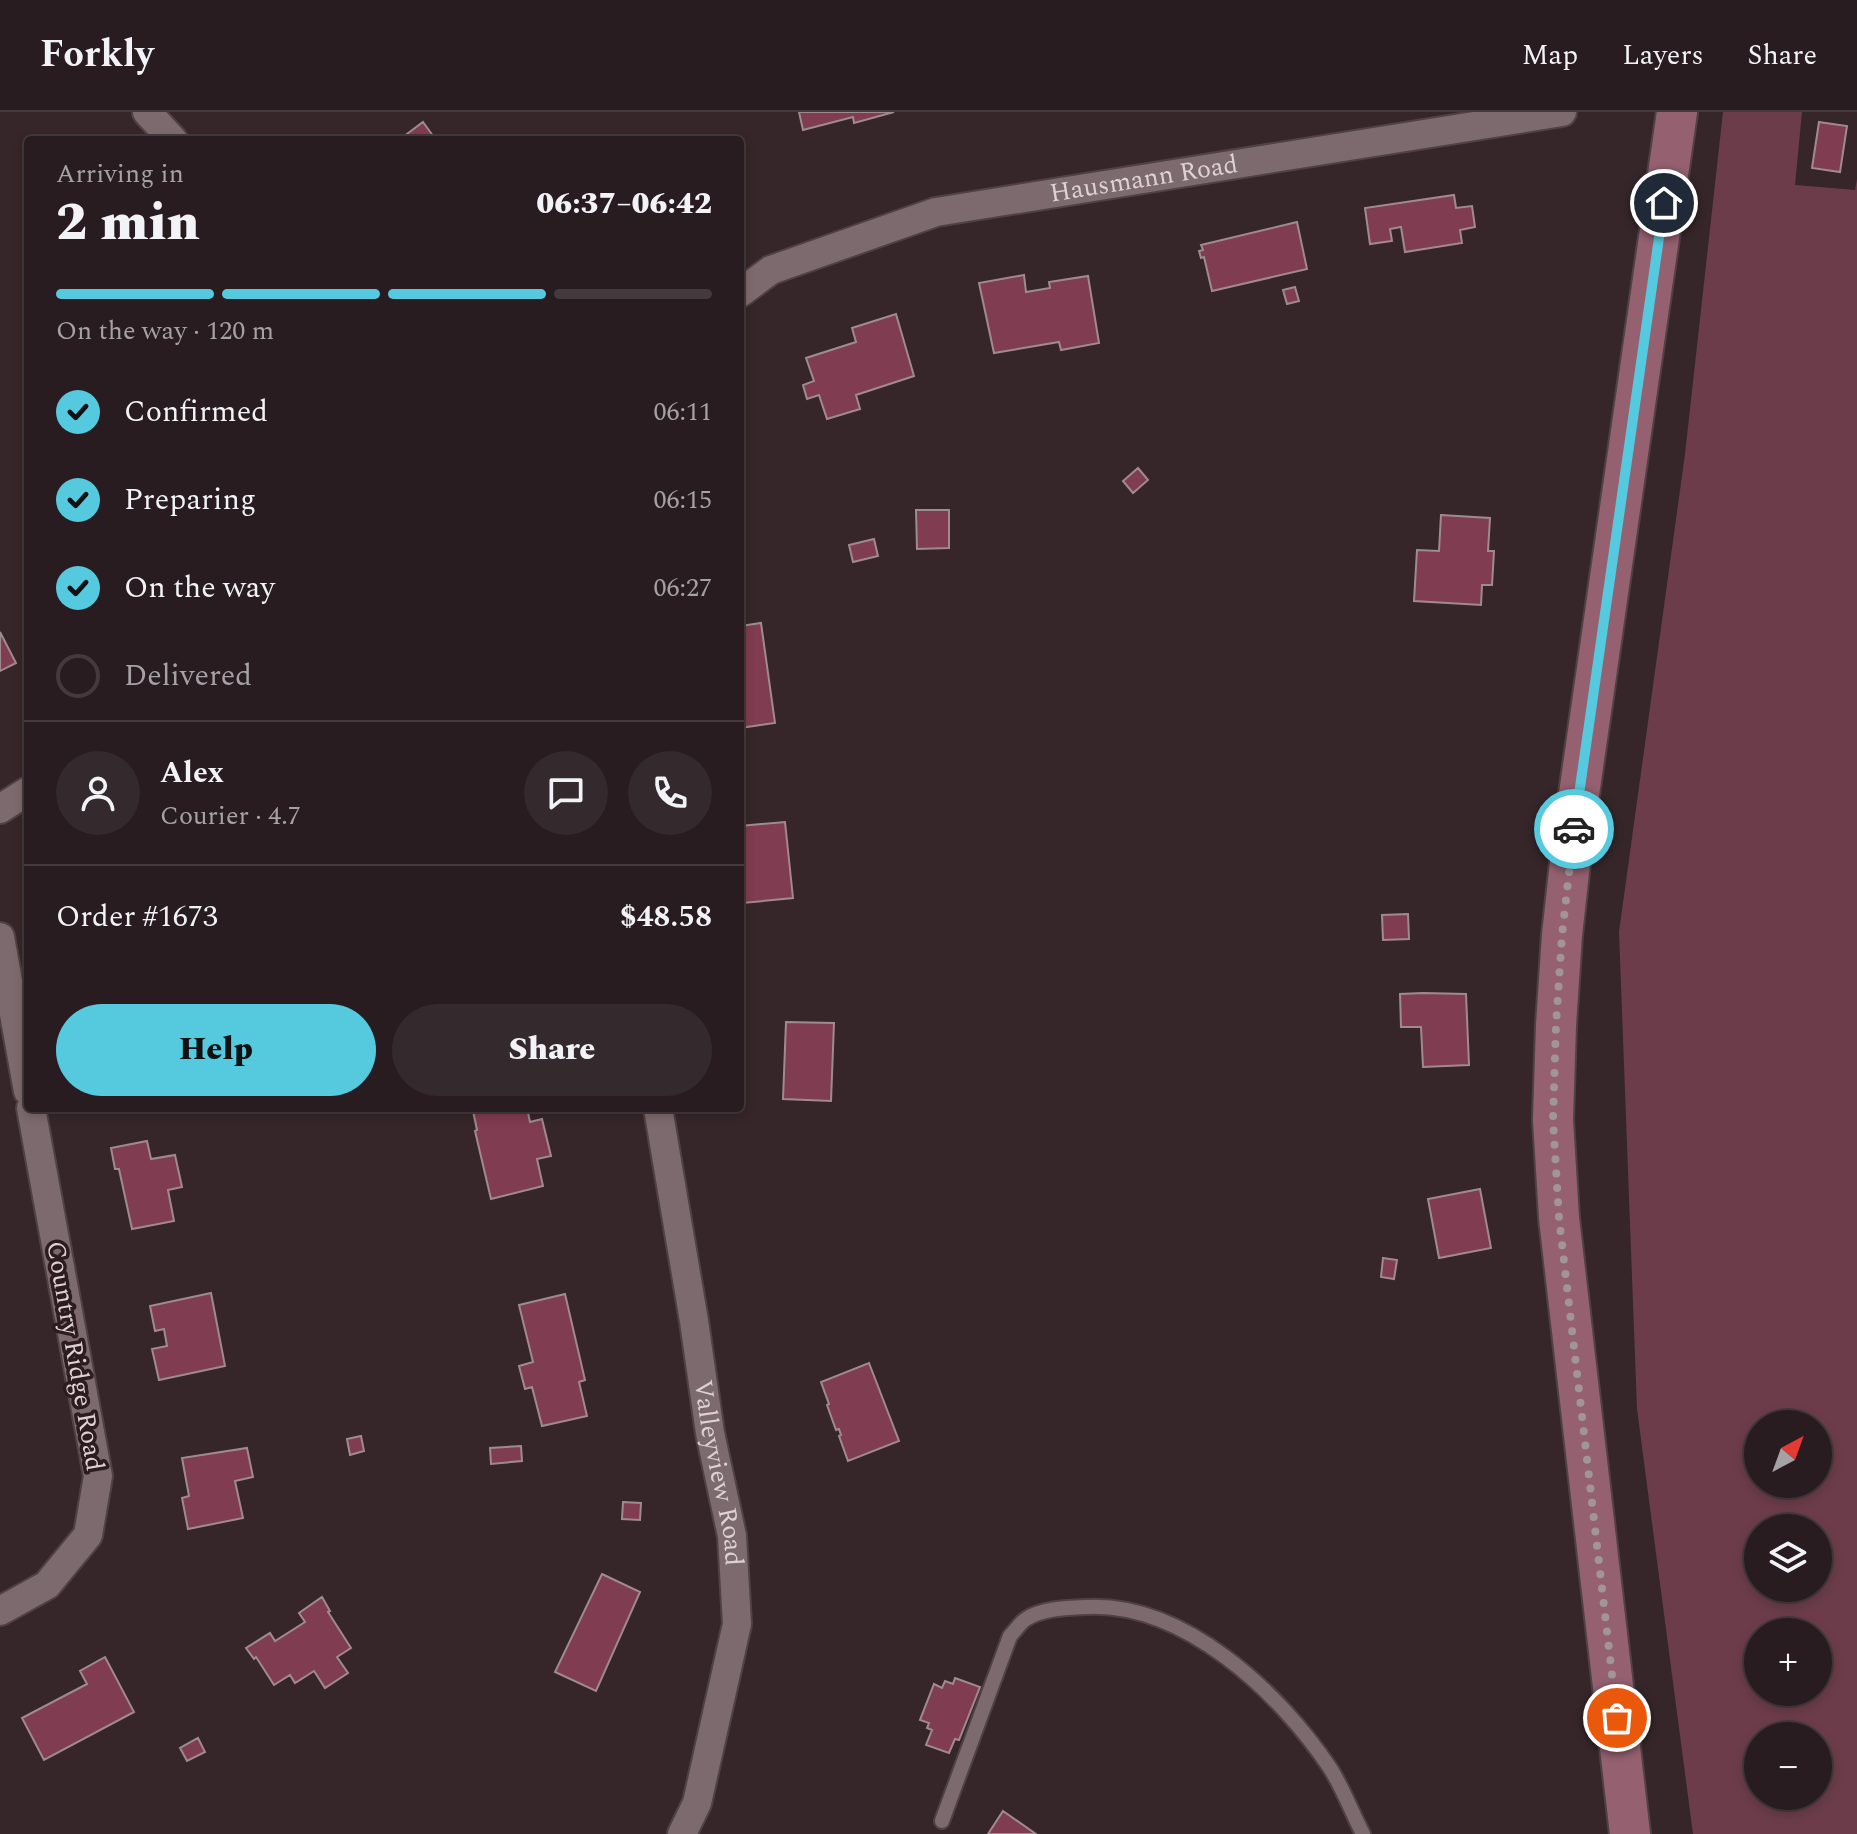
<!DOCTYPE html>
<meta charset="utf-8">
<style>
body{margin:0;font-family:Spectral,serif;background:#34292d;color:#f1f3f6;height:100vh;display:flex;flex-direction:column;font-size:30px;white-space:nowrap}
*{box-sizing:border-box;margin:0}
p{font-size:26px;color:#a5a1a5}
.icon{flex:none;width:44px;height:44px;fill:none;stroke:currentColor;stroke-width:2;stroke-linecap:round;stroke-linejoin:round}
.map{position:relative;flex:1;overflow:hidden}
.side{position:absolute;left:24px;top:24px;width:720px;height:976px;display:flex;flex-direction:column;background:#281c20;border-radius:8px;box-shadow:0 4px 12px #0003,0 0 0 2px #443a3e}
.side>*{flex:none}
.needle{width:52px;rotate:41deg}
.controls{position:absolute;left:1744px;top:1298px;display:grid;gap:16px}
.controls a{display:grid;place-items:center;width:88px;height:88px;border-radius:50%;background:#281c20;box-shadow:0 4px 12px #0003,0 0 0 2px #443a3e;font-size:40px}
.pin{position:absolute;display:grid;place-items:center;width:68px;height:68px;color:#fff;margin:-34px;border:4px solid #fff;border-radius:50%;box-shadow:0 2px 8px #0007}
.courier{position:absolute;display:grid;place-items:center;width:80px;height:80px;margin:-40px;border:6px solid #55cadf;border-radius:50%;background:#fff;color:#222;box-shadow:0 2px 10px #0007}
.overview em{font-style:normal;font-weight:800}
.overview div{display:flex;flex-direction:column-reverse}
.overview{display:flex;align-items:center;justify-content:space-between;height:136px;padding:0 32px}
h1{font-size:52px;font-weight:800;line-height:60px}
.bar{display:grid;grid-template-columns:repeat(4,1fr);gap:12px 8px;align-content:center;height:96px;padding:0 32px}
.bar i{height:10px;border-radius:6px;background:#443a3e}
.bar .current{background:#55cadf}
.bar p{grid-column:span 4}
.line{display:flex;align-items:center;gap:20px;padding:0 32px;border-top:2px solid #443a3e}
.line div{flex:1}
.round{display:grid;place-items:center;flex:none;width:84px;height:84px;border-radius:42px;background:#34292d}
ol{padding:0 32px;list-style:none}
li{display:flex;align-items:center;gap:24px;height:88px}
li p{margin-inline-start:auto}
li .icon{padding:8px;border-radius:50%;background:#55cadf;color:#111;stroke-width:4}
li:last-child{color:#a5a1a5}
li i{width:44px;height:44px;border:4px solid #443a3e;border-radius:50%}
.cta{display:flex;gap:16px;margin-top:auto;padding:16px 32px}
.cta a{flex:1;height:92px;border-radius:48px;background:#55cadf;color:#111;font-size:32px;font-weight:800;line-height:92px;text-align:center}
.cta a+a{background:#34292d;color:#f1f3f6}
header{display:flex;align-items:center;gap:48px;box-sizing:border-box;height:112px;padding:0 40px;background:#281c20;border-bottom:2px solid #443a3e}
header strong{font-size:38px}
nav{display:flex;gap:44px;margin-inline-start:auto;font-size:28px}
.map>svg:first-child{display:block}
</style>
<header>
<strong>Forkly</strong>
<nav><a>Map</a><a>Layers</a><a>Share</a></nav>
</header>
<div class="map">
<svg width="1857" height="1722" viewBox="0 0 1857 1722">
<rect width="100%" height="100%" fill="#36262a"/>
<path fill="#6c3c4a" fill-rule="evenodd" d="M1723,0H1802L1795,73L1855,78L1857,67V1722H1693L1637,1297L1619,820L1685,342ZM1758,1312H1818V1372H1758ZM1758,1416H1818V1476H1758ZM1758,1520H1818V1580H1758ZM1758,1624H1818V1684H1758Z"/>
<path fill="#803c51" stroke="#9f8b8f" stroke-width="2" d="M799,0H894L854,11L853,5L803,18Z
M423,10L436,28H399Z
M1819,10L1847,14L1840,60L1812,56Z
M1454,83L1456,96L1472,94L1475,115L1460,118L1462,131L1405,140L1401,115L1390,117L1392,129L1370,132L1365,96Z
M1297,110L1307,157L1212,179L1204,145L1201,146L1199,139L1203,138L1201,133Z
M1024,163L1026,180L1050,176L1049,170L1088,164L1099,231L1061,238L1059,230L994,241L979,171Z
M1295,175L1299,189L1287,192L1283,178Z
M896,202L914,264L856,283L860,297L827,307L819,283L807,287L803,273L814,269L806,246L856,230L852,216Z
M1138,356L1148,368L1133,381L1123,369Z
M916,398H949V436L917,437Z
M1441,403L1490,406L1488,439H1494L1492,473H1482L1481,493L1414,489L1417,438L1439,439Z
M874,427L878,444L853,450L849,433Z
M761,511L775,611L740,616V514Z
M0,520L16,551L0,559Z
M785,710L793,786L743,791L740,714Z
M1408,802L1409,827L1383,828L1382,803Z
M1423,881L1466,882L1469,953L1423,955L1421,915H1401L1400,882Z
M786,910L834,911L831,989L783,987Z
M469,996H527L530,1010L542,1007L551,1044L537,1047L543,1074L491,1087L475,1019L477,1018L473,999L470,1000Z
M147,1029L151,1047L175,1043L182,1075L168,1078L174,1109L132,1117L119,1057H115L111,1036Z
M1480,1077L1491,1136L1439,1146L1428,1087Z
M1383,1146L1397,1148L1394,1167L1381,1165Z
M211,1181L225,1254L159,1268L152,1237L167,1234L164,1217L155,1219L150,1194Z
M565,1182L585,1268L579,1270L587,1304L542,1314L532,1275L525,1277L519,1254L533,1250L519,1193Z
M869,1251L899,1329L848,1349L839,1324L841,1323L839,1317L836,1318L827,1293L829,1292L821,1270Z
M361,1324L364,1339L350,1343L347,1327Z
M521,1334L522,1349L491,1352L490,1336Z
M247,1336L253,1365L235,1369L243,1406L188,1417L182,1386L189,1384L182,1346Z
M623,1390L641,1391L640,1408L622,1407Z
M602,1462L640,1480L596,1579L555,1560Z
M322,1485L330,1499L328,1500L351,1536L337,1545L348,1561L325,1576L314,1559L295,1571L290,1563L274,1573L256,1545L254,1547L246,1536L270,1521L275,1529L305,1510L299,1501Z
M105,1545L134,1600L44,1648L22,1606L87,1572L80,1559Z
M955,1566L980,1575L959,1628L955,1627L949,1641L926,1633L932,1618L927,1616L929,1611L920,1608L934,1572L942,1576L945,1569L953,1572Z
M198,1626L205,1640L187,1649L180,1636Z
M1003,1699L1036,1722H988Z"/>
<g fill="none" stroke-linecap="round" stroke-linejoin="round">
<g stroke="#4f4144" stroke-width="18">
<path id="lane" d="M942,1709L1010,1524C1015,1519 1020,1511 1026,1507C1043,1496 1067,1496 1086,1495C1184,1490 1279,1580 1330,1656C1343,1676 1352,1701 1363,1722"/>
</g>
<g stroke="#4f4144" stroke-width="32">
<g id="street">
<path d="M147,0L173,28"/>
<path id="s1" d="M740,181L771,158L936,100L1562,0"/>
<path d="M0,697L28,679"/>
<path d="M0,825L28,979"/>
<path id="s2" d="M658,996L694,1209L710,1321L732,1424L737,1512L697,1691L682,1722"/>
<path d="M0,1499L47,1473L88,1423L98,1364L31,996"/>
</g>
</g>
<g stroke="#4f4144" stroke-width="44">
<path id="secondary" d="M1630,1722L1559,1106L1553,1008L1556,913L1562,823L1573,724L1677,0"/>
</g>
<use href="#lane" stroke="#7d6a6e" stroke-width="14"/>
<use href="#street" stroke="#7d6a6e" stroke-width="28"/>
<use href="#secondary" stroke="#956171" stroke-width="40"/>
</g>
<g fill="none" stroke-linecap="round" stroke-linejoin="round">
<path stroke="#a29598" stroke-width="8" stroke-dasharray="0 14.4" d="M1574,717L1562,823L1556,913L1553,1008L1559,1106L1617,1606"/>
<path stroke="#55cadf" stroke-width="10" d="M1574,717L1664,91"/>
</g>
<g text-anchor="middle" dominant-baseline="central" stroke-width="7" stroke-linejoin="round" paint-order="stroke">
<g font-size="26" fill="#dcd1d3" stroke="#2c1c20">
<text stroke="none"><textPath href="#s1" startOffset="424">Hausmann Road</textPath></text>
<text transform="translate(75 1244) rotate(80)">Country Ridge Road</text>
<text stroke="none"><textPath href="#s2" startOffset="370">Valleyview Road</textPath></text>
</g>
</g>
</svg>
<div class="controls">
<a><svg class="needle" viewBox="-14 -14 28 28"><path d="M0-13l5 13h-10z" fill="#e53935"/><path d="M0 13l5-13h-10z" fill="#a5a1a5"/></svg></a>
<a><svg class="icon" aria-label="layers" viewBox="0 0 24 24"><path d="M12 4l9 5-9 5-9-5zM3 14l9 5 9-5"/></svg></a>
<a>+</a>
<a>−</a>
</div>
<div class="pin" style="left:1617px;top:1606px;background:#ea580c"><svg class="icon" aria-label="bag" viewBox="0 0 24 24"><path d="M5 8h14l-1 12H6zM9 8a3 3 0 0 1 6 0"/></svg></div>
<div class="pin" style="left:1664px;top:91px;background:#1f2937"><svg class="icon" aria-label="home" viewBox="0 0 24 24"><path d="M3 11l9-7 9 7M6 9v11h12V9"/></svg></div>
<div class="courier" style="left:1574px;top:717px"><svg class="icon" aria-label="car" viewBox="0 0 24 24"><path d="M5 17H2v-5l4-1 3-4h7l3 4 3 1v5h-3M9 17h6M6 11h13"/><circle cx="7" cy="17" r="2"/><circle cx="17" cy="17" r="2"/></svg></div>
<section class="side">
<div class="overview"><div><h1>2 min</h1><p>Arriving in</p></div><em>06:37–06:42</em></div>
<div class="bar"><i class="current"></i><i class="current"></i><i class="current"></i><i></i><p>On the way · 120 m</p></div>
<ol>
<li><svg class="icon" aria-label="check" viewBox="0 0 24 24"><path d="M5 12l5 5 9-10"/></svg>Confirmed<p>06:11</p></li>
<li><svg class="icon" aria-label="check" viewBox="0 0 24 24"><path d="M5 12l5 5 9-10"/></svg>Preparing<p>06:15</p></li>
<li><svg class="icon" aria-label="check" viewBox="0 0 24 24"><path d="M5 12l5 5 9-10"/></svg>On the way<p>06:27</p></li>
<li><i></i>Delivered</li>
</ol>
<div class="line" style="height:144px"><a class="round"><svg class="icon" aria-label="person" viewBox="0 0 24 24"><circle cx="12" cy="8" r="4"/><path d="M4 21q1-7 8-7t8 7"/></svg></a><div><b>Alex</b><p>Courier · 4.7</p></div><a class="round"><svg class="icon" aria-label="chat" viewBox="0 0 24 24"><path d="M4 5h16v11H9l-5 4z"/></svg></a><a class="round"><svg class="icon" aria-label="phone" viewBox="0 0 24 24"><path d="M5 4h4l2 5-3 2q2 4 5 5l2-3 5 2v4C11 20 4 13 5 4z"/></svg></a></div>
<div class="line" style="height:104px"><div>Order #1673</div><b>$48.58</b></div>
<div class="cta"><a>Help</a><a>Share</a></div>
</section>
</div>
